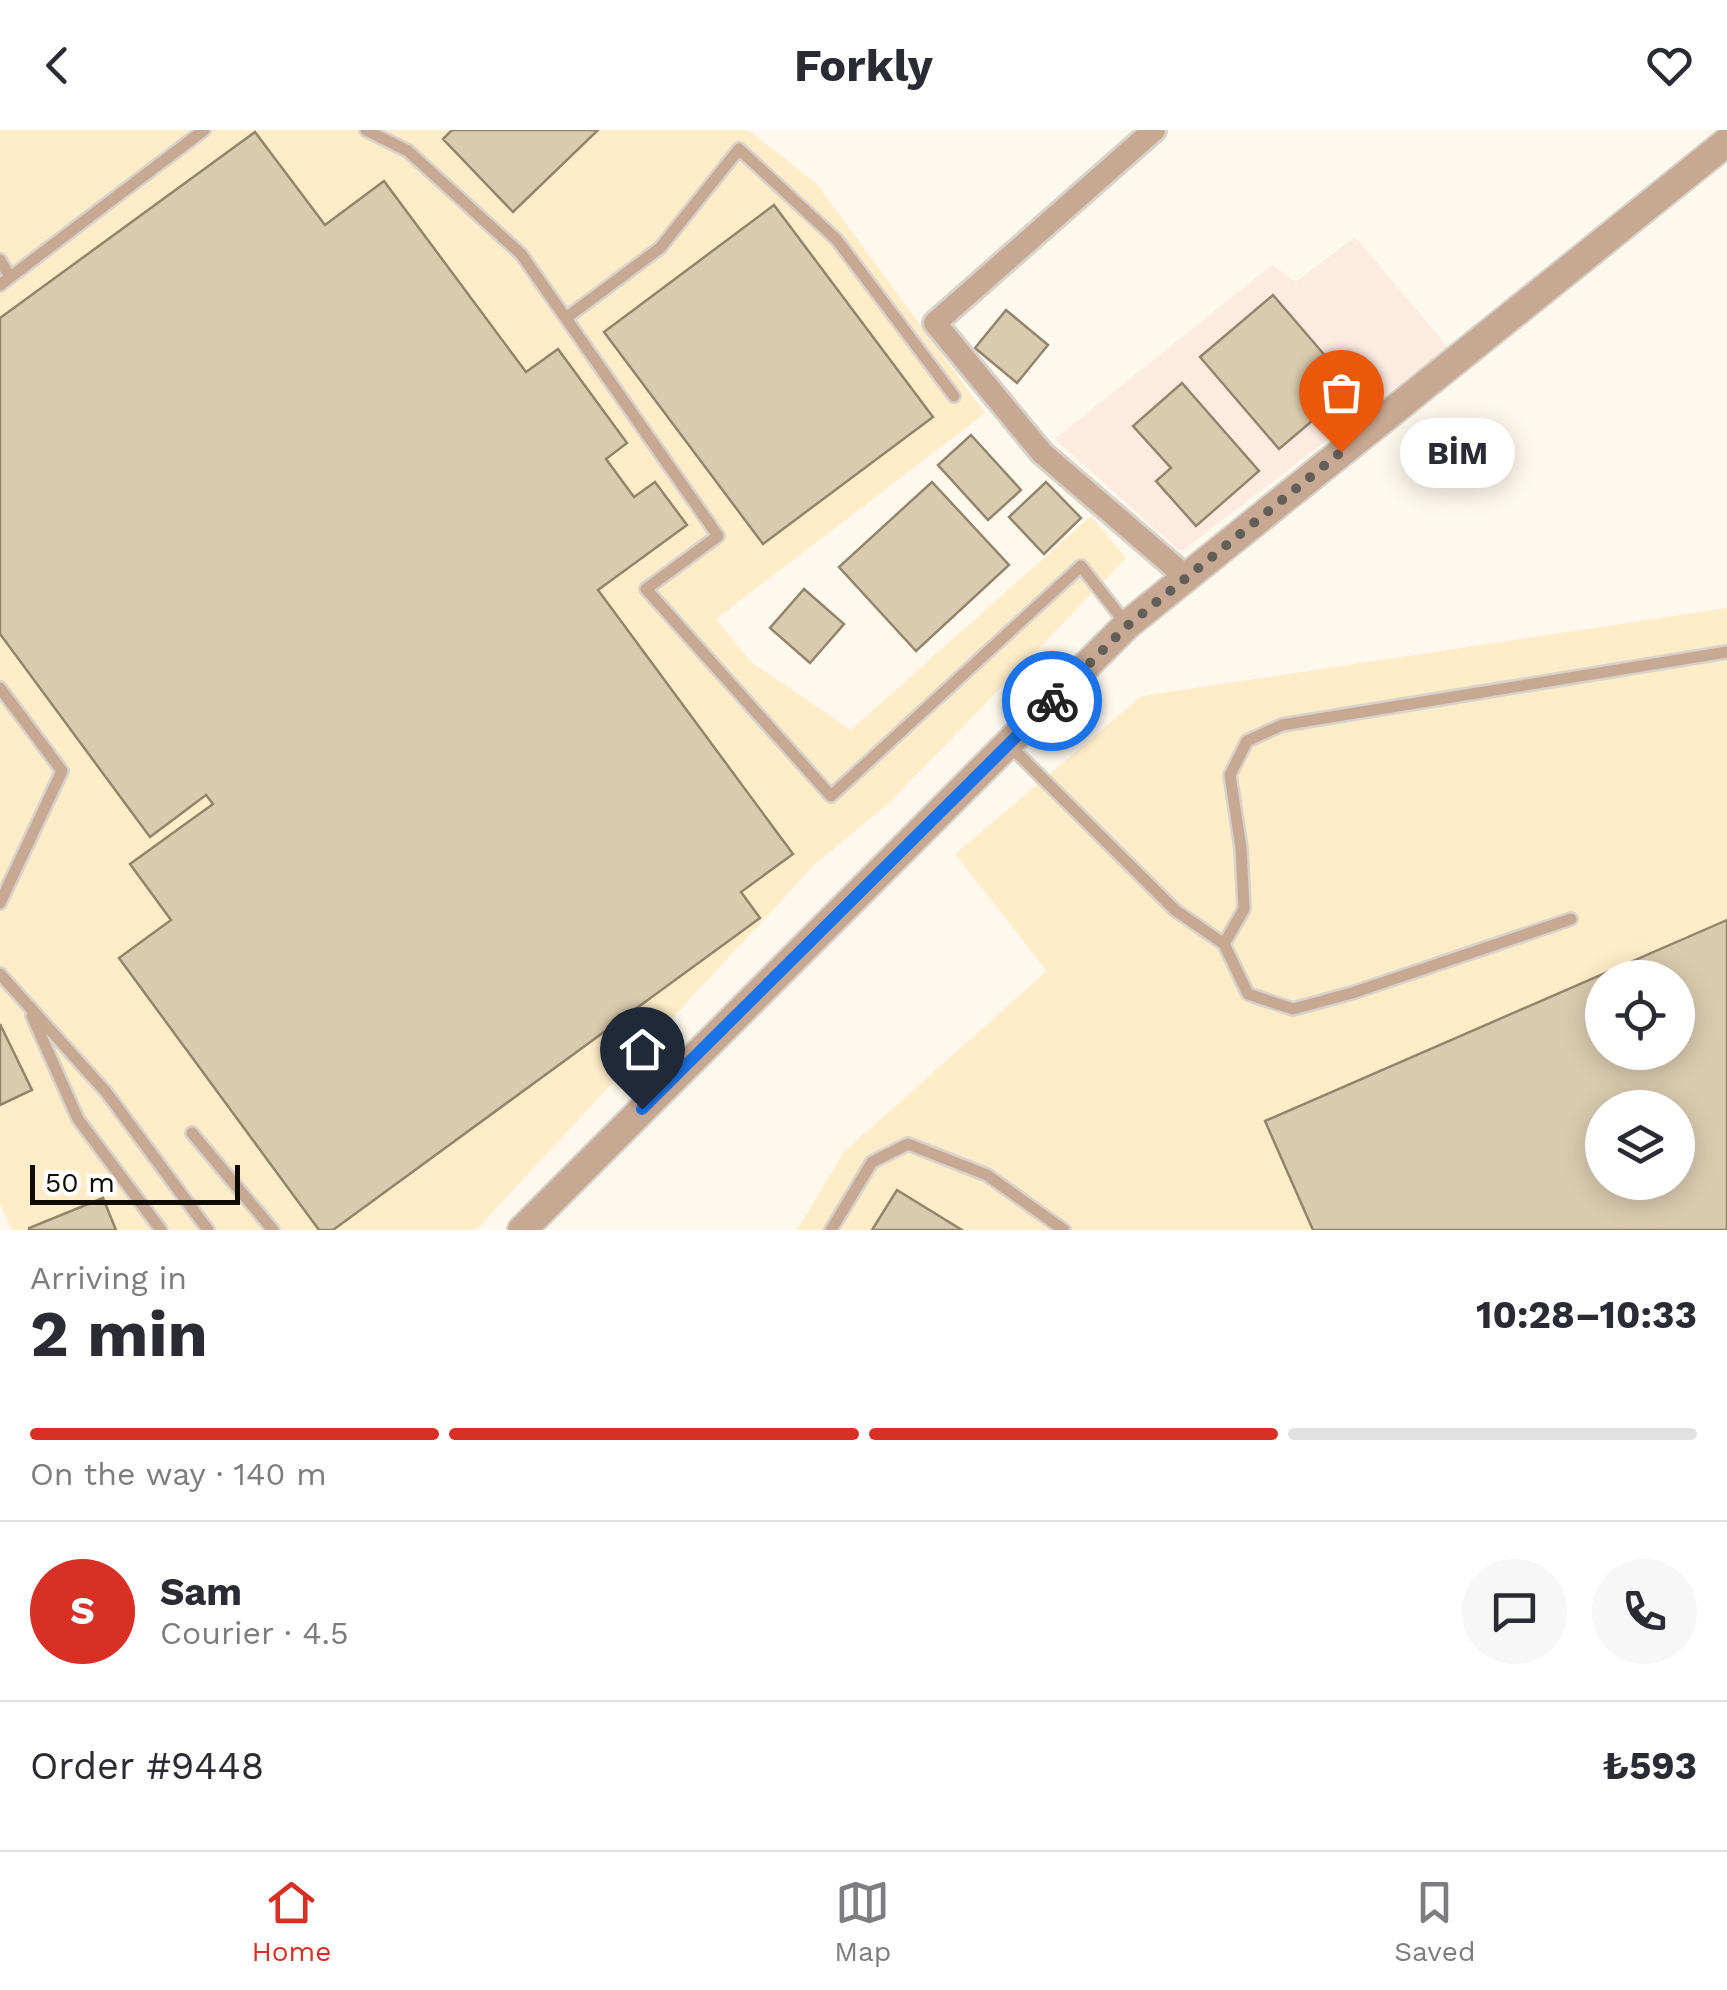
<!DOCTYPE html>
<meta charset="utf-8">
<style>
body{margin:0;font-family:"Work Sans",sans-serif;background:#f7f7f7;color:#2b2b33;height:100vh;display:flex;flex-direction:column;font-size:38px;white-space:nowrap}
*{box-sizing:border-box;margin:0}
p{font-size:32px;color:#7c7c81}
.icon{flex:none;width:55px;height:55px;fill:none;stroke:currentColor;stroke-width:2;stroke-linecap:round;stroke-linejoin:round}
.map{position:relative;height:1100px;overflow:hidden}
.panel{display:flex;flex-direction:column;background:#fff;flex:1}
.panel>*{flex:none}
.controls{position:absolute;left:1585px;top:830px;display:grid;gap:20px}
.controls a{display:grid;place-items:center;width:110px;height:110px;border-radius:50%;background:#fff;box-shadow:0 5px 25px #0003;font-size:50px}
.scale{position:absolute;left:30px;bottom:25px;width:210px;box-sizing:border-box;padding-left:10px;border:5px solid #100c04;border-top:0;font-size:28px;line-height:35px;white-space:nowrap;color:#100c04;-webkit-text-stroke:8px #fff;paint-order:stroke}
.pin{position:absolute;display:grid;place-items:center;width:85px;height:85px;color:#fff;margin:-102px -42px;border-radius:50% 50% 50% 0;rotate:-45deg;box-shadow:0 0 10px #0007}
.pin .icon{rotate:45deg}
.courier{position:absolute;display:grid;place-items:center;width:100px;height:100px;margin:-50px;border:8px solid #1a73e8;border-radius:50%;background:#fff;color:#222;box-shadow:0 2px 12px #0007}
.bubble{position:absolute;height:70px;border-radius:35px;background:#fff;box-shadow:0 5px 25px #0003;font-size:32px;font-weight:700;line-height:70px;text-align:center}
.overview em{font-style:normal;font-weight:700}
.overview div{display:flex;flex-direction:column-reverse}
.overview{display:flex;align-items:center;justify-content:space-between;height:170px;padding:0 30px}
h1{font-size:65px;font-weight:700;line-height:75px}
.bar{display:grid;grid-template-columns:repeat(4,1fr);gap:15px 10px;align-content:center;height:120px;padding:0 30px}
.bar i{height:12px;border-radius:8px;background:#e1e1e2}
.bar .current{background:#d93025}
.bar p{grid-column:span 4}
.line{display:flex;align-items:center;gap:25px;padding:0 30px;border-top:2px solid #e1e1e2}
.line div{flex:1}
.round{display:grid;place-items:center;flex:none;width:105px;height:105px;border-radius:52px;background:#f7f7f7}
header{display:flex;justify-content:space-between;align-items:center;height:130px;padding:0 30px;background:#fff;font-size:45px;font-weight:700}
.tabs{display:flex;justify-content:space-around;align-items:center;height:140px;border-top:2px solid #e1e1e2;background:#fff;font-size:28px;color:#7c7c81}
.tabs a{display:grid;justify-items:center;gap:5px}
.tabs .current{color:#d93025}
.map>svg:first-child{display:block}
</style>
<header><svg class="icon" aria-label="back" viewBox="0 0 24 24"><path d="M15 5l-7 7 7 7"/></svg>Forkly<svg class="icon" aria-label="heart" viewBox="0 0 24 24"><path d="M12 20l-8-8c-3-5 5-10 8-4 3-6 11-1 8 4z"/></svg></header>
<div class="map">
<svg width="1727" height="1100" viewBox="0 0 1727 1100">
<rect width="100%" height="100%" fill="#fef8ed"/>
<path fill="#fdebe0" d="M1355,107L1448,217L1181,422L1055,309L1272,135L1296,152Z"/>
<path fill="#ffedc9" fill-rule="evenodd" d="M0,0H748L816,53L985,283L716,489L751,532L851,600L1091,386L1126,428L888,674L817,732L476,1100H12L0,1074Z
M1727,478V1100H797L844,1022L1047,841L955,724L1142,566ZM1602,848H1678V922H1602ZM1602,978H1678V1052H1602Z"/>
<path fill="#d9cbaf" stroke="#93856c" stroke-width="2.5" fill-rule="evenodd" d="M452,0H598L513,82L443,9Z
M255,2L325,95L384,51L526,242L558,219L627,313L606,329L634,367L655,352L687,395L598,460L793,724L741,762L760,788L333,1100H319L119,828L171,790L130,734L213,674L206,665L150,707L0,504V188Z
M774,75L933,287L763,414L604,202Z
M1273,165L1352,257L1279,319L1200,227Z
M1006,180L1048,215L1017,253L975,218Z
M1182,253L1259,341L1196,396L1156,351L1171,338L1133,296Z
M971,305L1021,360L988,390L938,335Z
M932,352L1009,435L916,521L839,437Z
M1046,352L1081,388L1044,424L1009,387Z
M804,459L844,494L810,533L770,498Z
M1727,790V1100H1313L1265,991ZM1602,848H1678V922H1602ZM1602,978H1678V1052H1602Z
M0,894L32,960L0,975Z
M897,1060L962,1100H872Z
M103,1068L116,1100H29V1098Z"/>
<g fill="none" stroke-linecap="round" stroke-linejoin="round">
<g stroke="#d8d2c8" stroke-width="16">
<path id="service" d="M366,0L408,21L521,124L718,406L646,459L831,666L1081,436L1127,495
M0,130L10,147
M0,155L204,0
M566,188L660,118L739,19L837,110L954,266
M0,558L62,641L0,773
M1008,614L1175,780L1224,814L1248,864L1293,879L1352,863L1571,789
M1224,814L1244,779L1241,718L1230,645L1247,611L1282,595L1727,522
M0,844L106,962L208,1100
M32,886L78,989L161,1100
M192,1003L273,1100
M831,1100L872,1032L908,1014L987,1045L1064,1100"/>
</g>
<g stroke="#d8d2c8" stroke-width="28">
<path id="minor" d="M1154,0L935,193L1042,323L1186,447"/>
</g>
<g stroke="#d8d2c8" stroke-width="32">
<path id="tertiary" d="M522,1100L1127,495L1727,12"/>
</g>
<use href="#service" stroke="#c7a893" stroke-width="11"/>
<use href="#minor" stroke="#c7a893" stroke-width="22"/>
<use href="#tertiary" stroke="#c7a893" stroke-width="28"/>
</g>
<g fill="none" stroke-linecap="round" stroke-linejoin="round">
<path stroke="#635f56" stroke-width="10" stroke-dasharray="0 18" d="M1052,571L1127,496L1341,322"/>
<path stroke="#1a73e8" stroke-width="12" d="M642,979L1052,571"/>
</g>
</svg>
<div class="controls">
<a><svg class="icon" aria-label="locate" viewBox="0 0 24 24"><circle cx="12" cy="12" r="6"/><path d="M12 2v4M12 18v4M2 12h4M18 12h4"/></svg></a>
<a><svg class="icon" aria-label="layers" viewBox="0 0 24 24"><path d="M12 4l9 5-9 5-9-5zM3 14l9 5 9-5"/></svg></a>
</div>
<div class="scale">50 m</div>
<div class="pin" style="left:1341px;top:322px;background:#ea580c"><svg class="icon" aria-label="bag" viewBox="0 0 24 24"><path d="M5 8h14l-1 12H6zM9 8a3 3 0 0 1 6 0"/></svg></div>
<div class="pin" style="left:642px;top:979px;background:#1f2937"><svg class="icon" aria-label="home" viewBox="0 0 24 24"><path d="M3 11l9-7 9 7M6 9v11h12V9"/></svg></div>
<div class="courier" style="left:1052px;top:571px"><svg class="icon" aria-label="bike" viewBox="0 0 24 24"><circle cx="6" cy="16" r="4"/><circle cx="18" cy="16" r="4"/><path d="M6 16l4-8h5l3 8M10 8l3 8H6M13 5h3"/></svg></div>
<div class="bubble" style="left:1400px;top:288px;width:115px">BİM</div>
</div>
<section class="panel">
<div class="overview"><div><h1>2 min</h1><p>Arriving in</p></div><em>10:28–10:33</em></div>
<div class="bar"><i class="current"></i><i class="current"></i><i class="current"></i><i></i><p>On the way · 140 m</p></div>
<div class="line" style="height:180px"><b class="round" style="background:#d93025;color:#fff">S</b><div><b>Sam</b><p>Courier · 4.5</p></div><a class="round"><svg class="icon" aria-label="chat" viewBox="0 0 24 24"><path d="M4 5h16v11H9l-5 4z"/></svg></a><a class="round"><svg class="icon" aria-label="phone" viewBox="0 0 24 24"><path d="M5 4h4l2 5-3 2q2 4 5 5l2-3 5 2v4C11 20 4 13 5 4z"/></svg></a></div>
<div class="line" style="height:130px"><div>Order #9448</div><b>₺593</b></div>
</section>
<nav class="tabs">
<a class="current"><svg class="icon" aria-label="home" viewBox="0 0 24 24"><path d="M3 11l9-7 9 7M6 9v11h12V9"/></svg>Home</a>
<a><svg class="icon" aria-label="map" viewBox="0 0 24 24"><path d="M3 6l6-2 6 2 6-2v14l-6 2-6-2-6 2zM9 4v14M15 6v14"/></svg>Map</a>
<a><svg class="icon" aria-label="saved" viewBox="0 0 24 24"><path d="M7 4h10v16l-5-4-5 4z"/></svg>Saved</a>
</nav>
